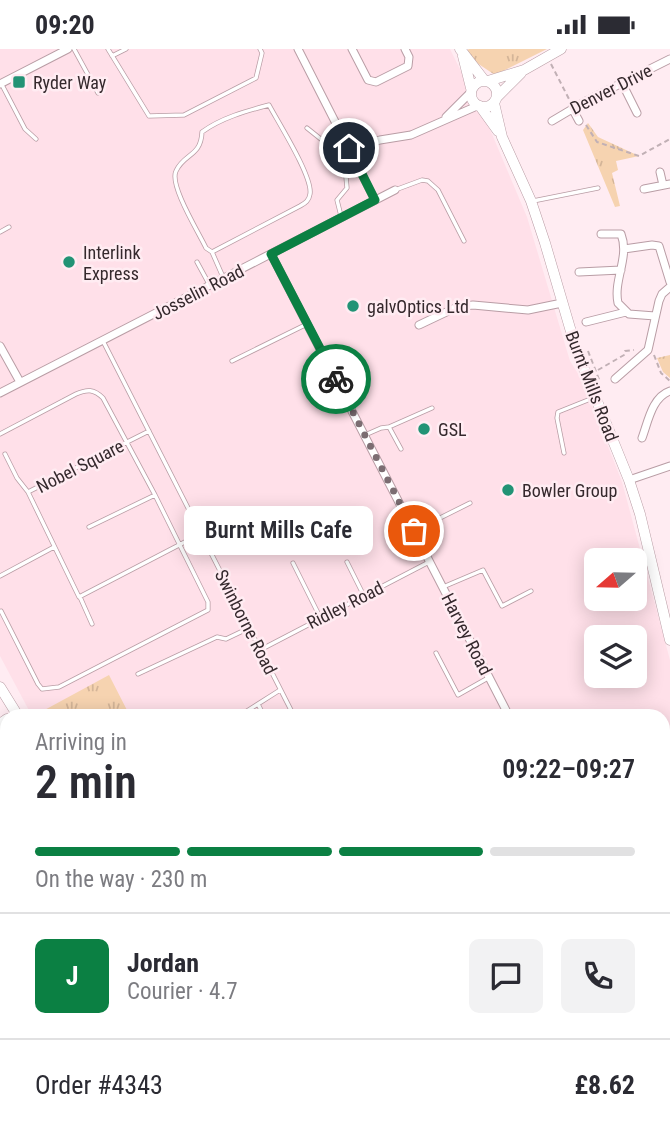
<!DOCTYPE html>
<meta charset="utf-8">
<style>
body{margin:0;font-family:"Roboto Condensed",sans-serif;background:#f2f2f3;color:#2b2b33;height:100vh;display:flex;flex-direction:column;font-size:26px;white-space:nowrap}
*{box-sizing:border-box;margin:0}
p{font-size:23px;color:#7c7c81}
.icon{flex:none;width:38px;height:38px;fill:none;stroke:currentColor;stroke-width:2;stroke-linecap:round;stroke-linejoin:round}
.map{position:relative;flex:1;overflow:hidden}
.drawer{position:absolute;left:0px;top:660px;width:670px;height:436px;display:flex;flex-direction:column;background:#fff;border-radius:21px 21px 0 0;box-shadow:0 4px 18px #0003}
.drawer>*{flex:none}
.needle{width:46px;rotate:250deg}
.controls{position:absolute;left:584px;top:499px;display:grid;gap:14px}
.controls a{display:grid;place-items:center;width:63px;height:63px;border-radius:10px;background:#fff;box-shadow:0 4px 18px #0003;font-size:35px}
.pin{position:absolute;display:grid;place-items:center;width:60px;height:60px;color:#fff;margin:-30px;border:4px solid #fff;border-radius:50%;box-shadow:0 2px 7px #0007}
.courier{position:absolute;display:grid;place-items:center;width:70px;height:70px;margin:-35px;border:5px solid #0b8043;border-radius:50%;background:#fff;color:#222;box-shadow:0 2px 9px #0007}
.bubble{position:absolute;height:49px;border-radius:10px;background:#fff;box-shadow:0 4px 18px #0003;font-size:23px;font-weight:600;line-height:49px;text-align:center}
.head em{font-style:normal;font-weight:600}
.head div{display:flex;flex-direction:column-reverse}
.head{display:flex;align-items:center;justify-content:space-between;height:119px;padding:0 35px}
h1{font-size:46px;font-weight:600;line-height:52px}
.bar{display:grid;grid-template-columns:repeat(4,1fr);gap:10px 7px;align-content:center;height:84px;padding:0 35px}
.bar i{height:9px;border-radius:5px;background:#e1e1e2}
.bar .on{background:#0b8043}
.bar p{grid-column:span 4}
.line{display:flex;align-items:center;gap:18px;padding:0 35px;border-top:2px solid #e1e1e2}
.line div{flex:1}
.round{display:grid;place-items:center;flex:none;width:74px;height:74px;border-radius:10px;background:#f2f2f3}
.status{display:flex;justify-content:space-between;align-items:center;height:49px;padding:0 35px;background:#fff;direction:ltr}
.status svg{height:19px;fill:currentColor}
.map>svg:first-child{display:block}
</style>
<div class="status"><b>09:20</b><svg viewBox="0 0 49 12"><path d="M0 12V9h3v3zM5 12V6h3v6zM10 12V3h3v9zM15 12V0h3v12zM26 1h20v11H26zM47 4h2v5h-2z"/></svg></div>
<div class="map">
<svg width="670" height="1094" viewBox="0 0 670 1094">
<defs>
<pattern id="grass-tufts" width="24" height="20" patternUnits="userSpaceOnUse" patternTransform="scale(1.75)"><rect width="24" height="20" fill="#f6d3b0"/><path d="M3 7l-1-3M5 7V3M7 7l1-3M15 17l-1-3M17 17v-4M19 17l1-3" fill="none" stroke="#d4b598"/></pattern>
</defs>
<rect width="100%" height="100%" fill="#ffecf2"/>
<path fill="#ffe0e9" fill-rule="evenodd" d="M0,0H450L492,85L527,168L570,312L582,331L622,433L670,611V1094H262L259,1089L663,1088V667H32L0,607ZM597,511H635V550H597ZM597,588H635V626H597Z
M0,956L7,960V1088H121L123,1092L168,1094H0Z"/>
<path fill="url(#grass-tufts)" d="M469,0H547L495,26L462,4Z
M588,74L598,88L639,107L616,112L618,121L612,124L620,157L615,158L583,81Z
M670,306V329L663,323L657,309Z
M109,626L130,667H38L39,664Z"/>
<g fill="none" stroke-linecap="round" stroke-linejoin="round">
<path stroke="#a39ddb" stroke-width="2.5" d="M0,921H7
M206,1088L211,1094"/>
<g stroke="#b99da5" stroke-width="5">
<path id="service" d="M74,0L98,44
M108,0L149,67L184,66L256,29L262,4L260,0
M112,7L126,0
M2,36L25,80L36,90
M307,79L332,99L346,128L347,139L337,151L341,167
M395,141L422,131L428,132L438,141L464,192
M533,152L598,139
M0,183L9,178
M212,203L206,199C199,184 169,136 176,122C184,104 201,108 202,83C221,69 246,62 269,56C278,73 313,128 310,145C309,152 305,154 300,157L212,203L223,228
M197,213L209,235
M103,292L294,667
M232,312L305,276
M389,378L432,359
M149,382L28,443L79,548L229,470
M0,385L76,345C87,340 94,340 103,349L155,446
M365,386L381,379L389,378L401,400
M564,404L557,369L558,363L593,349
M5,405L17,429L28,443
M414,482L470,454
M347,513L364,547
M293,514L320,568
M0,527L54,498
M443,538L483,521L502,557L531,542
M80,548L92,575
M1,562L38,635L42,640L59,638L208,561V553L155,446L89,478
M260,601L429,513
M436,604L458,646L488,629
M138,625L217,588L226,590L249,579
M259,657L264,667
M239,667L280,641
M663,912L670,932
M72,1088L74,1094"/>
</g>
<g stroke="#b99da5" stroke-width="9">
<path id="minor" d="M298,0L375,151
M352,0L368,31L376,33L408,17L409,8L405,0
M622,34L637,64
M0,35L68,0
M572,59L579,72
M446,68L470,44
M552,72L584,53L670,10
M349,99L380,91L411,86L477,57
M660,123L663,136
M644,140L670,135
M601,185H621C630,208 613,231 618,254L629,265L655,267
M624,200L652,196L659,197L670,233
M271,205L509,667
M579,223L621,221
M586,273L626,263
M419,276L457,258L473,256L528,261L562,254
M0,297L20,333
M615,330L648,301L659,252L662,245L670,238
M0,344L395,141
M642,389C648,373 652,348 670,342
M629,431L670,417"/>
</g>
<g stroke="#b99da5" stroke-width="11">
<path id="tertiary" d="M460,0L484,31
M463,7L471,39
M471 45a13 13 0 1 1 26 0a13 13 0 1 1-26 0Z
M488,32L524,21L561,0
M497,48L521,24
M494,54L502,88L531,152L545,194L577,303L629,431L640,465L670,591
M480,57L498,82
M0,638L18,667
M0,675L7,670
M0,704L7,709
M247,1088L250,1094"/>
</g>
<path stroke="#c1b0b5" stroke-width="2" stroke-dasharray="5 3.5" stroke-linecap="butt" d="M551,15L569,50
M586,76L597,93L639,107L670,90
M588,302L600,333
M654,306L661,324L670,332
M598,321L624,306L625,302L634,301
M663,785L670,786"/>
<use href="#service" stroke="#fff" stroke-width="3.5"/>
<use href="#minor" stroke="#fff" stroke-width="7"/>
<use href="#tertiary" stroke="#fff" stroke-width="10"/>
</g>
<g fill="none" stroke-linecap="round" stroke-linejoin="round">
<path stroke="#7c6d72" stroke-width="7" stroke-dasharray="0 12.6" d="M336,330L414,482"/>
<path stroke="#0b8043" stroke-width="9" d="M336,330L271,205L375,151L349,99"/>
</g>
<g fill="#229375" stroke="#ffecf2" stroke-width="2.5">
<rect x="12" y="26" width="14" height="14" rx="3.5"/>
<circle cx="69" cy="213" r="7"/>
<circle cx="353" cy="257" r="7"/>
<circle cx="424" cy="380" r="7"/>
<circle cx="508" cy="441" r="7"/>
</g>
<g text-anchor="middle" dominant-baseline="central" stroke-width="5" stroke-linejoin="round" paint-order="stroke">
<g font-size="18" fill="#35292d" stroke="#ffecf2" text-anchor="start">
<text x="33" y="33">Ryder Way</text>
<text x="83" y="203">Interlink<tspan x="83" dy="21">Express</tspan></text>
<text x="367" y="257">galvOptics Ltd</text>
<text x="438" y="380">GSL</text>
<text x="522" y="441">Bowler Group</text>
</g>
<g font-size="18" fill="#35292d" stroke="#ffecf2">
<text transform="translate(611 40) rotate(-27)">Denver Drive</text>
<text transform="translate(198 243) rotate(-27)">Josselin Road</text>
<text transform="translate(592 337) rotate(69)">Burnt Mills Road</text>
<text transform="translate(80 417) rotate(-27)">Nobel Square</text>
<text transform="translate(345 556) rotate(-27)">Ridley Road</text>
<text transform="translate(246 573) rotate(63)">Swinborne Road</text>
<text transform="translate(467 585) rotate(63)">Harvey Road</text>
</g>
</g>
</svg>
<div class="controls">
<a><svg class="needle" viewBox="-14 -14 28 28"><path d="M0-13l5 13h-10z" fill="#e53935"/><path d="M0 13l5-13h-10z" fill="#7c7c81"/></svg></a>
<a><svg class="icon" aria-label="layers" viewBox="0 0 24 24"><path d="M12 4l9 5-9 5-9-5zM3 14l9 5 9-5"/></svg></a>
</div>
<div class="pin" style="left:414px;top:482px;background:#ea580c"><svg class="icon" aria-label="bag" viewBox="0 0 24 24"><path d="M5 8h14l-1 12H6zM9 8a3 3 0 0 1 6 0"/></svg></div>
<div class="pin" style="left:349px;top:99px;background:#1f2937"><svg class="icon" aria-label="home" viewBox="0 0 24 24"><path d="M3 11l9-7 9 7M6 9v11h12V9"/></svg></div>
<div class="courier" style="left:336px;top:330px"><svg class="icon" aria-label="bike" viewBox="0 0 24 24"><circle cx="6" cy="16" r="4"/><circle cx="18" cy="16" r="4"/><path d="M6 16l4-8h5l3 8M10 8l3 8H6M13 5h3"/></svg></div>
<div class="bubble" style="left:184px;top:457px;width:189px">Burnt Mills Cafe</div>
<section class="drawer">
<div class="head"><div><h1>2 min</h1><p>Arriving in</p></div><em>09:22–09:27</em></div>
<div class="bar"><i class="on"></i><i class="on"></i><i class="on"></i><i></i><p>On the way · 230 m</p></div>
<div class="line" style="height:126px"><b class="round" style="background:#0b8043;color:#fff">J</b><div><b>Jordan</b><p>Courier · 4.7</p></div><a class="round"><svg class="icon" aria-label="chat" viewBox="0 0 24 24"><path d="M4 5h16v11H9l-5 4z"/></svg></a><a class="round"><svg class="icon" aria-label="phone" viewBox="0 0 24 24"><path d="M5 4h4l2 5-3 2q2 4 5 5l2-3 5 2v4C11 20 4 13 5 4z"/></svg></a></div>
<div class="line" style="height:91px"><div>Order #4343</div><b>£8.62</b></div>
</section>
</div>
